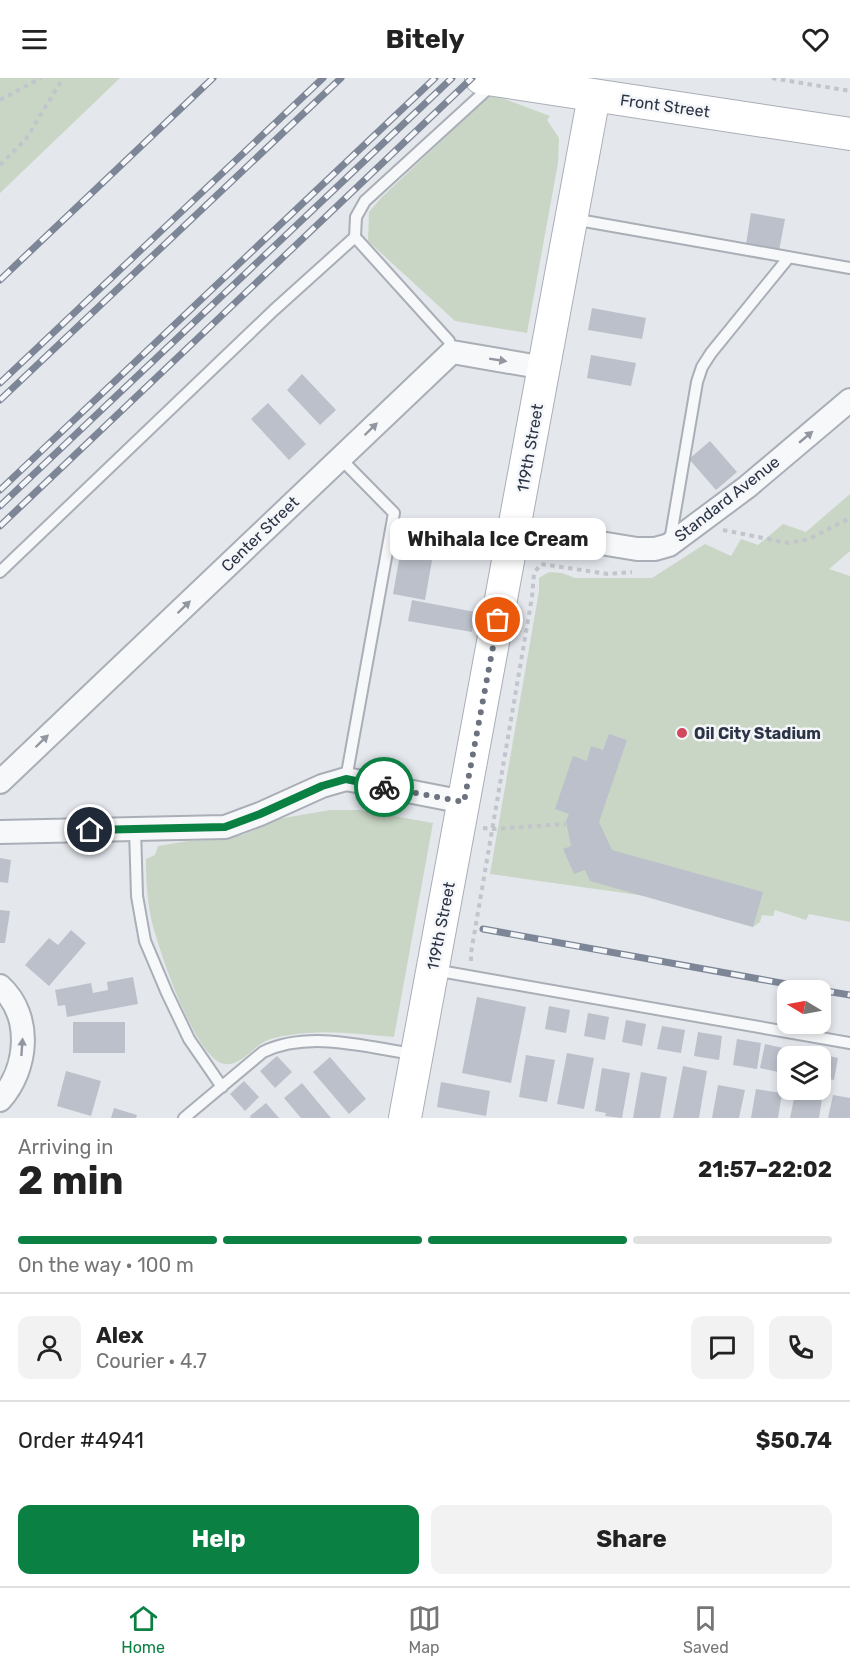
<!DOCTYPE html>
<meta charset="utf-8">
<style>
body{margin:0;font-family:Rubik,sans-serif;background:#f2f2f2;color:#222;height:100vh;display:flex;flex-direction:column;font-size:22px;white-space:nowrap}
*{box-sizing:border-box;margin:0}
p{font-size:20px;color:#767676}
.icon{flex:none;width:33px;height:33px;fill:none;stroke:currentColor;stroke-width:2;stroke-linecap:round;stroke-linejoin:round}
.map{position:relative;height:1040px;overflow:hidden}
.details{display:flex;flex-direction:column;background:#fff;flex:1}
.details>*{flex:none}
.needle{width:39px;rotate:280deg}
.tools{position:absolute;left:777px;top:902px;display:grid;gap:12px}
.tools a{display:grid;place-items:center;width:54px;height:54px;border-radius:12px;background:#fff;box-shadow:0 3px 9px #0003;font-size:30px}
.pin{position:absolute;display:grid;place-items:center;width:51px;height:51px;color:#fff;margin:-26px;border:3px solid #fff;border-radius:50%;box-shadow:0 2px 6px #0007}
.courier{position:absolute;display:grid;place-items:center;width:60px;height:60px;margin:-30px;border:4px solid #0b8043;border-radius:50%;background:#fff;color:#222;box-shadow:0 2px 8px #0007}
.bubble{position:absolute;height:42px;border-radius:12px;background:#fff;box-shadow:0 3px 9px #0003;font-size:20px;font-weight:700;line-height:42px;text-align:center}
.headline em{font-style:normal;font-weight:700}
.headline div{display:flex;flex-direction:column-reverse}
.headline{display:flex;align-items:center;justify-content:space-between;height:102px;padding:0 18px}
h1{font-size:39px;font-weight:700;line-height:45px}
.bar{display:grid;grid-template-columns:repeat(4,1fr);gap:9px 6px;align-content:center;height:72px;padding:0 18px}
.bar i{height:8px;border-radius:4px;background:#e0e0e0}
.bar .current{background:#0b8043}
.bar p{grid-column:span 4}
.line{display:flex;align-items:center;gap:15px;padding:0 18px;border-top:2px solid #e0e0e0}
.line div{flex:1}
.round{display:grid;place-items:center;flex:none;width:63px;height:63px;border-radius:12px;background:#f2f2f2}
.button{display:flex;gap:12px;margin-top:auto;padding:12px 18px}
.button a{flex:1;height:69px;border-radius:12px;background:#0b8043;color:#fff;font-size:24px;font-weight:700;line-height:69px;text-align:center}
.button a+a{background:#f2f2f2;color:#222}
header{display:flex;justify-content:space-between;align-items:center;height:78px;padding:0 18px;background:#fff;font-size:27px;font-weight:700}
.menu{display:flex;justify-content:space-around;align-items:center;height:84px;border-top:2px solid #e0e0e0;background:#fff;font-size:16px;color:#767676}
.menu a{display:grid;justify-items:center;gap:3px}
.menu .current{color:#0b8043}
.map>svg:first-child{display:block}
</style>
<header><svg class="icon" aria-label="menu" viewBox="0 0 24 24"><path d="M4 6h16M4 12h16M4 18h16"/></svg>Bitely<svg class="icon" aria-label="heart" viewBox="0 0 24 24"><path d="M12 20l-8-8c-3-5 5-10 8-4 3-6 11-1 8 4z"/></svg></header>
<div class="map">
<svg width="850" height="1040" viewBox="0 0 850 1040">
<rect width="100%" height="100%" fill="#e4e7ec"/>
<path fill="#c9d6c5" d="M0,0H120L0,115Z
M491,16L550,38L547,42L559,60L558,85L527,255L455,243L368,163L369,134L382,119Z
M850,416V473L829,491L850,498V844L809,836L806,842L775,832L773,838L762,837L760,844L753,849L645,818L490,796L539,513V500L549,494L562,495L575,500H652L705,466L731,478L741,461L758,467L783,446L806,454Z
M330,732H359L433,745L394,959C359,956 325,951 290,957C282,958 271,960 264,964C252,971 239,988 225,986C195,983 157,867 151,840C147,820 146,801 146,781L155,777L158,768L188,763L216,762L243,757L278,741Z"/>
<path fill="#bbc0ca" d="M751,135L785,141L779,173L746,166Z
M592,230L646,240L642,261L588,252Z
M591,277L636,285L631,308L587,300Z
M302,296L336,332L320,347L287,312Z
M268,325L306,366L289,382L251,341Z
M710,363L737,394L716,412L689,381Z
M405,448L437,454L425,522L393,516Z
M412,522L475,534L472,554L408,543Z
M609,656L627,662L599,744L612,772L763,814L753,849L590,803L585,792L574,796L563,771L571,768L566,743L569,736L555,731L573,678L587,683L591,668L603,672Z
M0,780L11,782L8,805L0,804Z
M0,832L10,833L5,865H0Z
M71,852L86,865L49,908L25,887L49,860L58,867Z
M133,899L138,926L67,939L65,927L58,928L55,912L91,905L93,915L108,912L107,904Z
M477,919L526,929L511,1005L462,995Z
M549,928L570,932L566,955L545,951Z
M588,935L609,939L605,962L584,958Z
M626,942L646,946L642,968L622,964Z
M73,944H125V975H73Z
M662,948L685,952L681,975L657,971Z
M698,954L722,958L719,982L694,978Z
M737,961L761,965L757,991L733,987Z
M765,966L783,970L778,994L760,990Z
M567,975L594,980L584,1031L557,1026Z
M817,975L838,980L834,1002L820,999V978H816Z
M526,977L555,982L547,1024L519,1019Z
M277,978L292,994L275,1010L260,993Z
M330,979L366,1021L349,1036L313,994Z
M683,988L707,993L699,1040H673Z
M602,990L630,995L622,1040L605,1038L606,1035L595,1033Z
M66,993L101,1003L91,1038L57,1028Z
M641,994L667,999L660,1040H633Z
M244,1003L259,1019L245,1033L230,1016Z
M441,1004L490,1013L486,1038L437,1029Z
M302,1005L331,1040H301L284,1020Z
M718,1007L745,1012L739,1040H712Z
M756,1011L782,1015L778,1040H751Z
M795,1016L822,1021L819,1040H790Z
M833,1017L850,1020V1040H828Z
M266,1025L279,1040H251L250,1038Z
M114,1030L137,1037L136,1040H111Z"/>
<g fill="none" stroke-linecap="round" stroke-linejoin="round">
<g stroke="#a9aeb7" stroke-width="14">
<path id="lane" d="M573,141L850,190
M355,159L449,263L452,274
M340,380L394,435L346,701
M670,463L697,304L702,289L711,275L789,179
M0,494L274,232L355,159L356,139L365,123L492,7
M135,751L137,818L145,863L167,915L189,961L222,1009
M434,892L850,965
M184,1040L263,974C309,952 366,969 413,976"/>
</g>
<g stroke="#a9aeb7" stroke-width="26">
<path id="street" d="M515,451L637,471H655L669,467L747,409L850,322
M0,704L452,274L545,290
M0,754L225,749L260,736L322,708L346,701L464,724
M0,908C33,938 28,991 0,1022"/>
</g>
<g stroke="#a9aeb7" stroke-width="34">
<path id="secondary" d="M481,0L850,56
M405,1040L594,18"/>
</g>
<path stroke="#c2c5cb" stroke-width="4" stroke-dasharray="4.5 4.5" stroke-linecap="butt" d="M772,0L850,13
M0,22L41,0
M0,87L26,61L63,0
M723,452L788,465L809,461L850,440
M483,750L492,751L566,746
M471,883V875L532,519L534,495L541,486L608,496L632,494"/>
<use href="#lane" stroke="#f7f8fa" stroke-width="10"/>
<use href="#street" stroke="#f7f8fa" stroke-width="22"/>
<use href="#secondary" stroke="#fff" stroke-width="32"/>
<g stroke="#7d8696" stroke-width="7">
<path id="rail" d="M0,202L213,0
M0,305L323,0
M0,322L341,0
M0,412L435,0
M0,428L452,0
M0,448L472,0
M483,851L820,912
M820,912L850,917"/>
</g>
<use href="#rail" stroke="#f4f6f9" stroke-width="4.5" stroke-dasharray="14" stroke-linecap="butt"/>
</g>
<defs><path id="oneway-solid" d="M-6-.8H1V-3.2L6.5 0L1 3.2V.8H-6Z" transform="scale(1.5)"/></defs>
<g fill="#9196a0">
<use href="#oneway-solid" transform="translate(498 282) rotate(9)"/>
<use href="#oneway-solid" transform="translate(371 351) rotate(-44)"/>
<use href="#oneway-solid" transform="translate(806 359) rotate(-40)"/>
<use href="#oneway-solid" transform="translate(184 529) rotate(-44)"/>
<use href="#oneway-solid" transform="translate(42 663) rotate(-44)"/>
<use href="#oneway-solid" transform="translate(22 969) rotate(-86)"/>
</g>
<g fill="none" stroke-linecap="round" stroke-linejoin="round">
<path stroke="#6c737f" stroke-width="6" stroke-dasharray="0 10.8" d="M384,709L464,724L498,542"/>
<path stroke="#0b8043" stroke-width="8" d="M90,752L225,749L260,736L322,708L346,701L384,709"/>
</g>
<circle fill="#d1495b" stroke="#f4f6f9" stroke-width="2" cx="682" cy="655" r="6"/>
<g text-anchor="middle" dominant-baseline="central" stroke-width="5" stroke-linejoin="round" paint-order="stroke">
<g font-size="16" fill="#2b3445" stroke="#f4f6f9">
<text transform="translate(665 28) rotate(8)">Front Street</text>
<text transform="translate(530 370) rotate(-80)">119th Street</text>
<text transform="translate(727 421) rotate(-38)">Standard Avenue</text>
<text transform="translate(260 456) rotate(-44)">Center Street</text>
<text transform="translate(441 848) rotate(-79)">119th Street</text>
</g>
<g font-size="16" font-weight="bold" fill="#2b3445" stroke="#f4f6f9" text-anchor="start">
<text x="694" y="655">Oil City Stadium</text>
</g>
</g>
</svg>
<div class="tools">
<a><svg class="needle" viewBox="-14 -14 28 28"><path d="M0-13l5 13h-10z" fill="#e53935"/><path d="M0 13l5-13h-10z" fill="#767676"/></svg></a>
<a><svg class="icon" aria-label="layers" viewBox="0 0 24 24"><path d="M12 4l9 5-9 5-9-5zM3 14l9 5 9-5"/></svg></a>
</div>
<div class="pin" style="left:498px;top:542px;background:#ea580c"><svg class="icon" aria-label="bag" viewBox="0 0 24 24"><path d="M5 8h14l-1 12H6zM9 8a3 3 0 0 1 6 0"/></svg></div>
<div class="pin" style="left:90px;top:752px;background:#1f2937"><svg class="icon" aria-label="home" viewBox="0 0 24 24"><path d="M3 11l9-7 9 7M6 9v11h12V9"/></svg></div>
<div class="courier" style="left:384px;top:709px"><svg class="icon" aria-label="bike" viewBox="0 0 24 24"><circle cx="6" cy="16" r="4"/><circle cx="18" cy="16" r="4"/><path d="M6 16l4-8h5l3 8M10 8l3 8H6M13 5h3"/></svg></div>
<div class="bubble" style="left:390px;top:440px;width:216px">Whihala Ice Cream</div>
</div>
<section class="details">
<div class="headline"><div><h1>2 min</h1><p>Arriving in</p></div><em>21:57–22:02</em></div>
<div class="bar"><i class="current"></i><i class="current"></i><i class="current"></i><i></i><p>On the way · 100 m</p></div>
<div class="line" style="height:108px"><a class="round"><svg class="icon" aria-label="person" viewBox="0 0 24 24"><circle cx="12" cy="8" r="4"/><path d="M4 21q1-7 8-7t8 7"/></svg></a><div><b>Alex</b><p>Courier · 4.7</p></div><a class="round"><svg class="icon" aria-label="chat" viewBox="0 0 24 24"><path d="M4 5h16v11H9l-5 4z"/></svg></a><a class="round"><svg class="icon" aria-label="phone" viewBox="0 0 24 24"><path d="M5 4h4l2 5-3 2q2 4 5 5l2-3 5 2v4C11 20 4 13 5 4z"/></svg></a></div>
<div class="line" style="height:78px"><div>Order #4941</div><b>$50.74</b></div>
<div class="button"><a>Help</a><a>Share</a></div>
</section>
<nav class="menu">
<a class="current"><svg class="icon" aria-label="home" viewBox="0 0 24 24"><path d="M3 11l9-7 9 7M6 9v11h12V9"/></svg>Home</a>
<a><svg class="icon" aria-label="map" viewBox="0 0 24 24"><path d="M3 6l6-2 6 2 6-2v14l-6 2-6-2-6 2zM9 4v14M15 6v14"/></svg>Map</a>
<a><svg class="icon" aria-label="saved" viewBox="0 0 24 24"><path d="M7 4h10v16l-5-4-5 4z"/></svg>Saved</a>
</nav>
